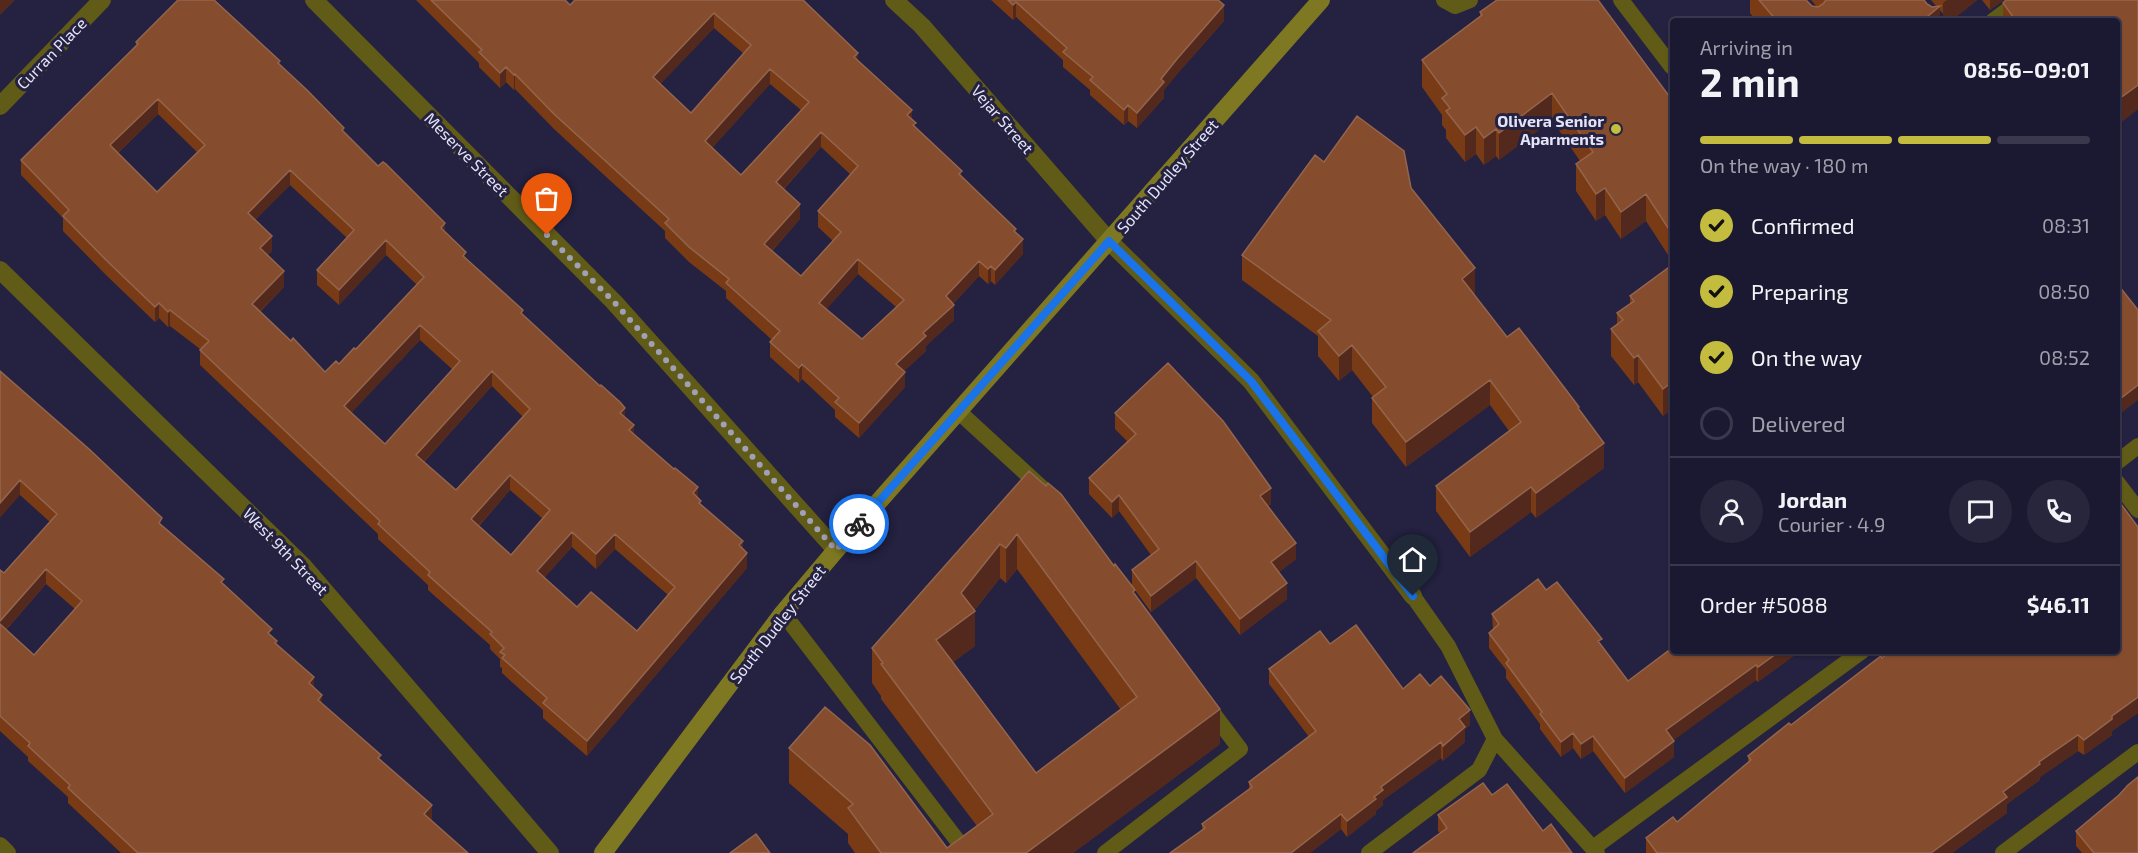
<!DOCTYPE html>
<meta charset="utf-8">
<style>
body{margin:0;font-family:"Exo 2",sans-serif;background:#28263d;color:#f1f3f6;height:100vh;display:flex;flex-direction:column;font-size:22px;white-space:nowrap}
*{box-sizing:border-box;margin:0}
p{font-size:20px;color:#a0a0ab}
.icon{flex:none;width:33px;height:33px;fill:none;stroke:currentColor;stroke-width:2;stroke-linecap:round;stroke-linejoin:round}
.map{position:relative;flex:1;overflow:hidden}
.sheet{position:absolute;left:1670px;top:18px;width:450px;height:636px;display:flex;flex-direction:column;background:#1b1931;border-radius:6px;box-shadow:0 2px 4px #0004,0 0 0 2px #39384d}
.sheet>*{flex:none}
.pin{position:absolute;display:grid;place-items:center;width:51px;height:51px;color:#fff;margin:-62px -26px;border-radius:50% 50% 50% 0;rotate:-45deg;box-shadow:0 0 6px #0007}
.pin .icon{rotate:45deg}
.courier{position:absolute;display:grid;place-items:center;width:60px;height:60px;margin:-30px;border:4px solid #1a73e8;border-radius:50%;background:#fff;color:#222;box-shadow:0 2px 8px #0007}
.headline em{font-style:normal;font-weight:700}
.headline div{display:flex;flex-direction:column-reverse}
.headline{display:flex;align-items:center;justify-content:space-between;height:102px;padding:0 30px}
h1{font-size:39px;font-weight:700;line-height:45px}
.bar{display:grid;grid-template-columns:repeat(4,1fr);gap:9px 6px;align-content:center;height:72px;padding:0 30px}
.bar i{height:8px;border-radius:4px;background:#39384d}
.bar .on{background:#c4bc3e}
.bar p{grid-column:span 4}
.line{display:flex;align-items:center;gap:15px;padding:0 30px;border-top:2px solid #39384d}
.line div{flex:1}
.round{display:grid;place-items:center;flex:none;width:63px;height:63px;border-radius:32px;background:#28263d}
ol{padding:0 30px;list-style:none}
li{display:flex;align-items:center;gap:18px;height:66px}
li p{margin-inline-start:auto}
li .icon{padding:6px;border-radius:50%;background:#c4bc3e;color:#111;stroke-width:4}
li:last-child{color:#a0a0ab}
li i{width:33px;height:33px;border:3px solid #39384d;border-radius:50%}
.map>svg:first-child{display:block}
</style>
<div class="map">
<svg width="2138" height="853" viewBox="0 0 2138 853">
<rect width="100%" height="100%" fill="#242141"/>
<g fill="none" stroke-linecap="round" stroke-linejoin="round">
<path stroke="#605b17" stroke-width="16" d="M1444,0L1455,6L1470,0
M1621,0L1672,67
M1993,21L2021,0
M958,411L1042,488
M2116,463L2138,446
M2116,481L2138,510
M1413,596L1448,646L1495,739L1597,853
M783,613L967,853
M1593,848L1862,651
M1105,853L1240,749L1206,704
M1369,853L1479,770L1495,739
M2003,853L2138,752"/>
<path stroke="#605b17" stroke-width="18" d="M314,0L614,302L836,550
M894,0L922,26L1109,241L1251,381L1413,596
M0,106L102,0
M0,270L304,567L550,853
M0,846L7,853"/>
<path stroke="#7e7822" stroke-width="18" d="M603,853L783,613L836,550L1321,0"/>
</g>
<path fill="#793b15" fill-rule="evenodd" d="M416,0H565L570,5L803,0L912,119L916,128L1016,233L1023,254L995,285L991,281L988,284L979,276L953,304L954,320L926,346V351L904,371L905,387L859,438L835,417V410L802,379L799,383L770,357V342L772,340L726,298V291L689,262L665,238V231L554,129L515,89L514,90L506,82L500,88L479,67V63ZM714,28L744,54L691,113L660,84ZM770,84L801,110L741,175L712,148ZM821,147L851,175L818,211V227L833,241L801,276L772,251L800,219L784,189ZM858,274L896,307L862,339L826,309Z
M991,0H1218L1224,21L1177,74L1164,90V98L1137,128L1128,121L1124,125L1090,95V90L1063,67V60L1016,17L1013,20Z
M1750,0H1806L1812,6L1817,7L1811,0H1924L1927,4L1932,7L1936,6L1931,0H1977L1951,21H1943V14L1940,10V21H1756L1750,13Z
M1982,0H2004L1990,10Z
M2006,0H2138V109L2116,126V21H2003V3Z
M1480,12L1672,100V261L1646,221L1621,239L1605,215L1596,221L1576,191V164L1580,161L1552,120L1499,160L1496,156L1484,165L1476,154L1465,162L1446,138V130L1442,125V115L1422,87V60L1480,16Z
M136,42L280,65L344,132L445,232L466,258L625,417L634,435L698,497L701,505L743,549L747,568L587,756L543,718V710L502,673V668L500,667V659L490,649V645L428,590V585L378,539V534L200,365V349L170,326L168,327L159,318L155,322L106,275L63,231V218L21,175V160L136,46ZM158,114L197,152L157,192L118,153ZM290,185L347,238L317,270V285L339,305L386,255L417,285L356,349L339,364L325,372L260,312L284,287L267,255L272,251L255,220ZM420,340L453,370L385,444L351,413ZM492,386L523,417L456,490L424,462ZM510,490L543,519L511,555L479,526ZM572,547L596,569L615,549L668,595L637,631L577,607L544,578Z
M1324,162L1411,188L1475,293L1474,295L1507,337L1579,409L1604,468L1536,518L1531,512L1470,557L1436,511V486L1509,431L1490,405L1406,467L1372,423V398L1373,397L1352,370L1339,381L1318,356V336L1242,280V255Z
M1672,265V409L1663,416L1638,382L1634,385L1611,356V329L1617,324V313L1630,304V296Z
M0,371L224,585L272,637L277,644L314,688L322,704L381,760L432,820H431L468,853H121L68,803V797L28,761V757L0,731V570L4,573L50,522L20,495ZM46,584L75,609L34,655L6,630Z
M1115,413L1271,504L1268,506L1296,559L1279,572L1287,599L1240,635L1196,578L1151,612L1132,586V570L1151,555L1119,511L1112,518L1089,494V478L1127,441L1115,429Z
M1029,471L1135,594L1220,744L1073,853H855L848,843V834L789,783V748L947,848L977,826L881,699V696L872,683V648ZM1017,569L1121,710L1036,773L953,662L975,646L974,611L1000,578L1006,583Z
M2138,527V713L2112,731V735L2084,755L2078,751L2040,777V780L2007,804V813L1952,853H1646V838L1677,822L1748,763V756L1882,658L2116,651Z
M1546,590L1602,646L1628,681L1800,651L1758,682L1756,680L1673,740L1674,757L1625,793L1593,751L1581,759L1573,748L1561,757L1540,729V724L1506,678V670L1489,648V633L1493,630L1492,614Z
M1330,644L1403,689L1430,686L1470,725L1465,729V742L1443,761L1441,758L1383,800V805L1376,811V814L1347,837L1341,829L1310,853H1170L1202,830V824L1249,789V782L1309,737L1269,684V669Z
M1492,795L1543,831L1440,833L1438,831V815Z
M2119,795L2138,853H2082L2076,846V831Z"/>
<path fill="#52291c" d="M0,0H15L0,15Z
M1947,0H1977L1951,21H1943V3Z
M1990,0H2004L1990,10Z
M1016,2V17L1013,20V5Z
M1224,5V21L1177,74L1164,90V98L1137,128V113L1161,79L1177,59Z
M1940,6V21H1922Z
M714,13V28L653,92V77Z
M858,53V68L854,57Z
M506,67V82L500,88V73Z
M770,69V84L705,156V141Z
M515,74V89L514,90V75Z
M2138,85V109L2116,126V101Z
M1552,93V120L1499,160V133Z
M158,99V114L110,160V145Z
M1128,105V121L1124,125V110Z
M912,110V125L907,115Z
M1476,127V154L1465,162V135Z
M1496,129V156L1484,165V138Z
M821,132V147L776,197V182Z
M290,170V185L248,228V213Z
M1605,188V215L1596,221V194Z
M1646,194V221L1621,239V212Z
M800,204V219L764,259V244Z
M445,223V238L441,228Z
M272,236V251L260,263V248Z
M1023,239V254L995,285V270Z
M386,240V255L339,305V290Z
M858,259V274L819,318V303Z
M979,261V276L946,311V296Z
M991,266V281L988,284V269Z
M1475,268V293L1462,304V279Z
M284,271V287L252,319V304Z
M159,303V318L155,322V307Z
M954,305V320L926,346V351L896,379V364L923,333Z
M170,310V326L168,327V312Z
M420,325V340L344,421V406Z
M1352,345V370L1339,381V356Z
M1638,355V382L1634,385V358Z
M802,364V379L799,383V368Z
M492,371V386L416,470V455Z
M905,372V387L859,438V423Z
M1490,380V405L1406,467V442Z
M1672,382V409L1663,416V389Z
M2138,385V400L2116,417V402Z
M625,408V423L620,413Z
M634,425V440L629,430Z
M1604,443V468L1536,518V493Z
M510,475V490L471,534V519Z
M20,480V495L0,518V503Z
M698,487V502L693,493Z
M1531,487V512L1470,557V532Z
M1271,488V504L1260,512V496Z
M1119,495V511L1112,518V502Z
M572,532V547L537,586V571Z
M615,534V549L596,569V554Z
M1017,534V569L1006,583V548Z
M743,541V556L739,545Z
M1296,543V559L1271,578V562Z
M1000,544V578L972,613L975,611V646L936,675V640L961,593Z
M747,553V568L587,756V741Z
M1196,561V578L1151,612V596Z
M46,569V584L0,636V621Z
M1287,583V599L1240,635V619Z
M1780,651H1800L1758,682V667Z
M1756,665V680L1666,746V730Z
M314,677V692L309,683Z
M322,695V710L318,700Z
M2138,697V713L2112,731V735L2084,755V740L2112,716Z
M1220,709V744L1073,853H1026Z
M1470,710V725L1465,729V742L1443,761V746L1459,719Z
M1573,733V748L1561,757V742Z
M2078,735V751L2040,777V780L2007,804V813L1952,853H1931L2039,762Z
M1593,736V751L1581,759V744Z
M1674,741V757L1625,793V778Z
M1441,742V758L1383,800V805L1376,811V814L1347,837V821L1374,797L1381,787Z
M432,805V820L424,829V814Z
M1341,814V829L1310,853H1291Z"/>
<path fill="#854d2e" stroke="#94654e" stroke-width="1.5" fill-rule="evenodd" d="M178,0H214L280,61L278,63L308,91L344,128L342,130L378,166L383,162L386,164L445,223L441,228L466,252L463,256L523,310L521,313L600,386L601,385L620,402L625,408L620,413L634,425L629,430L674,469L675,468L698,487L693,493L701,501L699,503L743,541L739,545L747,553L587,741L543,703L547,698L502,658L505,655L500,652L504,648L490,634L492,632L428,575L430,572L378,524L380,521L200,350L209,341L170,310L168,312L159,303L155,307L106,260L63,216L69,210L21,160L138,44L136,42ZM158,99L205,145L157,192L110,145ZM290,170L354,230L317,270L339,290L386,240L424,277L356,349L354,348L339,364L336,361L325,372L293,338L291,341L252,304L284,271L260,248L272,236L248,213ZM420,325L460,361L385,444L344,406ZM492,371L530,409L456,490L416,455ZM510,475L550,510L511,555L471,519ZM572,532L596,554L615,534L675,587L637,631L591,592L577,607L537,571Z
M431,0H565L570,5L575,0H803L858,53L854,57L912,110L907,115L916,123L913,125L962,171L959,174L1016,229L1014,231L1023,239L995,270L991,266L988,269L979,261L946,296L954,305L923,333L926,336L896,364L905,372L859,423L835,402L839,398L802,364L799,368L770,342L780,331L726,283L729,279L689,247L665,223L669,219L554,114L515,74L514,75L506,67L500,73L479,52L482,50ZM714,13L751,45L691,113L653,77ZM770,69L809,102L741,175L705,141ZM821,132L858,166L818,211L841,232L801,276L764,244L800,204L776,182ZM858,259L904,300L862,339L819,303Z
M1008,0H1218L1224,5L1177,59L1161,79L1164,82L1137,113L1128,105L1124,110L1090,80L1093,77L1063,52L1067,48L1016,2L1013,5Z
M1497,0H1598L1672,100V234L1646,194L1621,212L1605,188L1596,194L1576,164L1593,152L1552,93L1499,133L1496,129L1484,138L1476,127L1465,135L1446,111L1450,108L1442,98L1447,94L1422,60L1482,15L1480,12Z
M1759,0H1806L1812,6L1818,7L1823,4L1826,0H1924L1927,4L1932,7L1940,6L1922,21H1777Z
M2006,0H2138V85L2116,101V21H2010L2014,18L2003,3Z
M1357,116L1404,151L1411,188L1475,268L1462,279L1507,337L1519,328L1579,407L1578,408L1604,443L1536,493L1531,487L1470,532L1436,486L1521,422L1490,380L1406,442L1372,398L1386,387L1352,345L1339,356L1318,331L1331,320L1242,255L1315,155L1324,162Z
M1672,265V382L1663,389L1638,355L1634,358L1611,329L1623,320L1617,313L1634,301L1630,296Z
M2119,286L2138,310V385L2116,402V288Z
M1168,363L1223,421L1271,488L1260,496L1296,543L1271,562L1287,583L1240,619L1196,561L1151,596L1132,570L1159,549L1119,495L1112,502L1089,478L1136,434L1115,413Z
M0,371L89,449L162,518L159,523L224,579L221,582L272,629L268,633L277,641L275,643L314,677L309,683L322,695L318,700L381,755L378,758L432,805L424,814L468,853H138L68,788L70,785L28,746L30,743L0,716V624L34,655L82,601L46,569L0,621V570L4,573L57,514L20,480L0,503Z
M1029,471L1046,486L1048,483L1061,494L1114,566L1115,564L1135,590L1133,592L1220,709L1026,853H881L848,808L853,804L789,748L825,707L870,745L947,848L993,814L881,664L883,663L872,648ZM1017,534L1137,697L1036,773L936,640L975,611L961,593L1000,544L1006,548Z
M2118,500L2138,527V697L2112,716V719L2084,740L2078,735L2039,762L2040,764L2003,792L2007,797L1931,853H1657L1646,838L1673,817L1677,822L1751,760L1748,756L1789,723L1791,725L1881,656L1882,658L1890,651H2116V501Z
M1538,579L1546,590L1557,582L1602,639L1598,641L1628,681L1672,648V651H1780L1758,667L1756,665L1666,730L1674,741L1625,778L1593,736L1581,744L1573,733L1561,742L1540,714L1542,712L1506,663L1509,660L1489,633L1499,624L1492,614Z
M1356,625L1403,689L1420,674L1430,686L1441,676L1470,710L1459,719L1465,727L1443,746L1441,742L1381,787L1383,790L1374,797L1376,799L1347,821L1341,814L1291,853H1170L1205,828L1202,824L1252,787L1249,782L1316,731L1269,669L1320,631L1330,644Z
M2138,777V853H2094L2076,831L2119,795L2128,785Z
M1483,783L1492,795L1507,784L1543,831L1551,824L1572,853H1413L1447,828L1438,815Z
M756,834L770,853H730Z"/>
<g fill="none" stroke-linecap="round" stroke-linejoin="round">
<path stroke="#a1a0b9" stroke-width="6" stroke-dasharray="0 10.8" d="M547,235L614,302L836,550L859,524"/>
<path stroke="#1a73e8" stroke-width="8" d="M859,524L1109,241L1251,381L1413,596"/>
</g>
<circle fill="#c4bc3e" stroke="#242141" stroke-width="2" cx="1616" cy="129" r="6"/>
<g text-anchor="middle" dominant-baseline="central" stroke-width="6" stroke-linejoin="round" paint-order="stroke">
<g font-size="16" fill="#e4e4f9" stroke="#242141">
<text transform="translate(51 53) rotate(-46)">Curran Place</text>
<text transform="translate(1003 119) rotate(49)">Vejar Street</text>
<text transform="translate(467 154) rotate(45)">Meserve Street</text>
<text transform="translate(1167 176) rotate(-49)">South Dudley Street</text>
<text transform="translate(286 551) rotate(46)">West 9th Street</text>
<text transform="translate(777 624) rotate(-52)">South Dudley Street</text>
</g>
<g font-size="16" font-weight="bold" fill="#e4e4f9" stroke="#242141" text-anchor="end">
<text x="1604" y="120">Olivera Senior<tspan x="1604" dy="18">Aparments</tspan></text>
</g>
</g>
</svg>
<div class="pin" style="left:547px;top:235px;background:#ea580c"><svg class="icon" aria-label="bag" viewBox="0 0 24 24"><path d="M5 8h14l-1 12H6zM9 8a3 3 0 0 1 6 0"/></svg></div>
<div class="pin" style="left:1413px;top:596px;background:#1f2937"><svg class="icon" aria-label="home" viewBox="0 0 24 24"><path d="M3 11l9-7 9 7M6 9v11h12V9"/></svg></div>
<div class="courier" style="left:859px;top:524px"><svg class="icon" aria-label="bike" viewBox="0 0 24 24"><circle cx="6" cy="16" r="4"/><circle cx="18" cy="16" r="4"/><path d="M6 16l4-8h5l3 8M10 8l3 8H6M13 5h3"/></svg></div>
<section class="sheet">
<div class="headline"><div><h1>2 min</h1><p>Arriving in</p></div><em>08:56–09:01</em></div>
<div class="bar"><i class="on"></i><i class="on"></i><i class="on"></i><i></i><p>On the way · 180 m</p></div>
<ol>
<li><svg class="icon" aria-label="check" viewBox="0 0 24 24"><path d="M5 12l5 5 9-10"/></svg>Confirmed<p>08:31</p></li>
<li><svg class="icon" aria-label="check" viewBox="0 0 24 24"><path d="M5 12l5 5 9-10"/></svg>Preparing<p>08:50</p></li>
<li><svg class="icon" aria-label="check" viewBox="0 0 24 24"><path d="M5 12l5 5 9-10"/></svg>On the way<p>08:52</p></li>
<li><i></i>Delivered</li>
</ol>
<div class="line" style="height:108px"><a class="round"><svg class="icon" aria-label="person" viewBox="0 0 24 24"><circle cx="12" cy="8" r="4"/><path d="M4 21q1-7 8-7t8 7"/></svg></a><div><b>Jordan</b><p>Courier · 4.9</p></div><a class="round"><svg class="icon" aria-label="chat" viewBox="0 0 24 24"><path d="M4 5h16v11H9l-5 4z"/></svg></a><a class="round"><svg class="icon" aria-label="phone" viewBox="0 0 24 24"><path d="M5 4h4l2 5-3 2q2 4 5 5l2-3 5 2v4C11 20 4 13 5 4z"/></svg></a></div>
<div class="line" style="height:78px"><div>Order #5088</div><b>$46.11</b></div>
</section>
</div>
